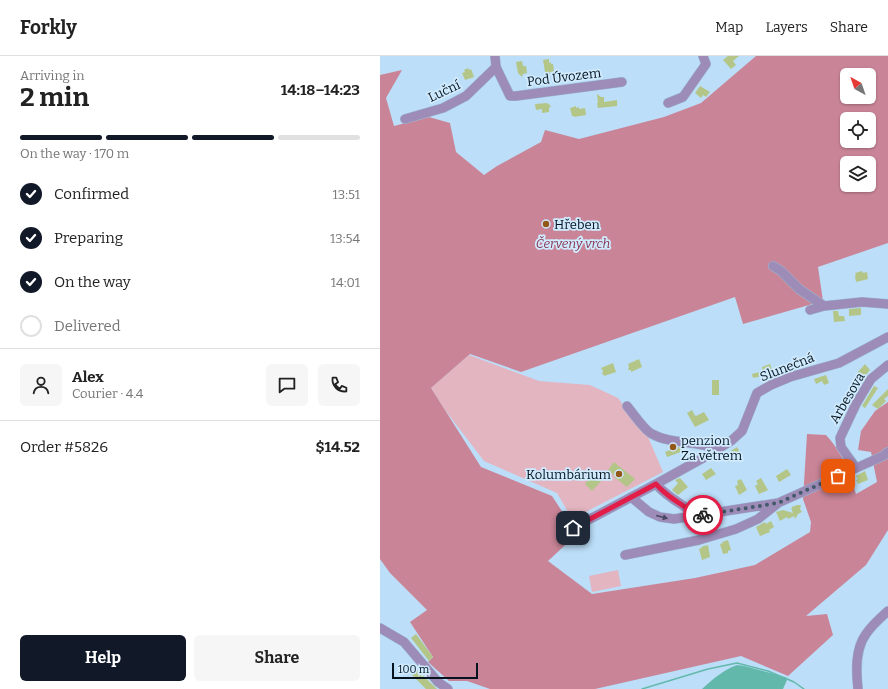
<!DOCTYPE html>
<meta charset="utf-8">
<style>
body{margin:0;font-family:Bitter,serif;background:#f6f6f6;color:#222;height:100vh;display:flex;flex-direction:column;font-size:15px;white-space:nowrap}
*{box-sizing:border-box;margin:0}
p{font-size:13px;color:#767676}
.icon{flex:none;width:22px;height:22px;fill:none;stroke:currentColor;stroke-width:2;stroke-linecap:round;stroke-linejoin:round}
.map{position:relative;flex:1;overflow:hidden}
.details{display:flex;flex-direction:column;background:#fff;width:380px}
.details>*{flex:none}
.needle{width:26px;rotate:320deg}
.tools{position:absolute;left:460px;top:12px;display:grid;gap:8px}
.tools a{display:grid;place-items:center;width:36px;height:36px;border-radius:6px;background:#fff;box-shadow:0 1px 3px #0004;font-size:20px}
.scale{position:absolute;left:12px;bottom:10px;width:86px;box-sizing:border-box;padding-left:4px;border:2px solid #04131e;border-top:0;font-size:11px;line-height:14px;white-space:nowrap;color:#04131e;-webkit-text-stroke:3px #d0eafe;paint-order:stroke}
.pin{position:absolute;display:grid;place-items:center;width:34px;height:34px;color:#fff;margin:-17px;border-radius:8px;box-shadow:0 2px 6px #0006}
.courier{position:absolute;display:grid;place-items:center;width:40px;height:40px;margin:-20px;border:3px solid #e11d48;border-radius:50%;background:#fff;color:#222;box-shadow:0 1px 5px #0007}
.summary em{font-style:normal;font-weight:700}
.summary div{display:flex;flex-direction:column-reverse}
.summary{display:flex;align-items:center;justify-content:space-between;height:68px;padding:0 20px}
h1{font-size:26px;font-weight:700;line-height:30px}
.bar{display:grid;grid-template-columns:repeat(4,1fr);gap:6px 4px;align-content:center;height:48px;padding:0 20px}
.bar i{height:5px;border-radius:3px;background:#e0e0e0}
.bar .active{background:#111827}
.bar p{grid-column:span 4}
.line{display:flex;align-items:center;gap:10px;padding:0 20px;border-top:1px solid #e0e0e0}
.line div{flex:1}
.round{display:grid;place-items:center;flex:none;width:42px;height:42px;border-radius:6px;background:#f6f6f6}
ol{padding:0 20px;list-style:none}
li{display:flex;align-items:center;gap:12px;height:44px}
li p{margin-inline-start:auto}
li .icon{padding:4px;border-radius:50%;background:#111827;color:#fff;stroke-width:4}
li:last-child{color:#767676}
li i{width:22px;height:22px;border:2px solid #e0e0e0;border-radius:50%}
.cta{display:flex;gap:8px;margin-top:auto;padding:8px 20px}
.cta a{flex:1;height:46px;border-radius:6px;background:#111827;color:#fff;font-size:16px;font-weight:700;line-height:46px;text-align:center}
.cta a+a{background:#f6f6f6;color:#222}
header{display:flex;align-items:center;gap:24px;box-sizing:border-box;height:56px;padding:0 20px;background:#fff;border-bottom:1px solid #e0e0e0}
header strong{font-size:19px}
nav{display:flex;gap:22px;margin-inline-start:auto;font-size:14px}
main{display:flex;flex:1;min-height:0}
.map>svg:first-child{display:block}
</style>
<header>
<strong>Forkly</strong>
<nav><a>Map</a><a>Layers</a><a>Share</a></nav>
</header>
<main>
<section class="details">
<div class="summary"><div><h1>2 min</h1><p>Arriving in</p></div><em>14:18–14:23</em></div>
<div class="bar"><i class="active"></i><i class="active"></i><i class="active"></i><i></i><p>On the way · 170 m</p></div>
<ol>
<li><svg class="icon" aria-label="check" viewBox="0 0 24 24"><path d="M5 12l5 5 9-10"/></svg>Confirmed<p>13:51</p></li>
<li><svg class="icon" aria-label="check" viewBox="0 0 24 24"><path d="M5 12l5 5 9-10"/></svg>Preparing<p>13:54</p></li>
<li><svg class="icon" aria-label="check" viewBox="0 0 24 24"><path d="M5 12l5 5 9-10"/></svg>On the way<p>14:01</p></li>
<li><i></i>Delivered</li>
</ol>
<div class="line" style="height:72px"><a class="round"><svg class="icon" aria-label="person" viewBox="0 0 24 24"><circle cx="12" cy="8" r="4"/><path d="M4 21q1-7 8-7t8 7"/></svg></a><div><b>Alex</b><p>Courier · 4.4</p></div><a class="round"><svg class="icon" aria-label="chat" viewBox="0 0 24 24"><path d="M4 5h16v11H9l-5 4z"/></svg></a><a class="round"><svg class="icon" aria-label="phone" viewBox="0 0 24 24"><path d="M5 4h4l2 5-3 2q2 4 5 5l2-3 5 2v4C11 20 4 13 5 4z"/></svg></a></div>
<div class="line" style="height:52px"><div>Order #5826</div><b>$14.52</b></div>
<div class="cta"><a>Help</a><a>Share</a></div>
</section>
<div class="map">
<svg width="508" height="633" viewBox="0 0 508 633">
<rect width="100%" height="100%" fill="#bcdef8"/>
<path fill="#e3b5c1" d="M89,299L159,325L210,329L238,342L268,381L283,416L192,463L177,437L104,405L65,354L51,332Z
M238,514L241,530L212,536L209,520Z"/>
<path fill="#c98597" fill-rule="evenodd" d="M376,0H508V187L438,211L443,245L363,268L355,241L141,316L90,298L51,332L101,411L172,440L193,472L196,479L168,505L212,538L315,522L375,509L430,476L431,466L423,443L427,378L446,379C457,391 465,405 471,420C473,426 474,433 476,438L497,426L491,396L478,394L481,375L495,355L508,346V474L486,509L426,560L447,558L453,579L408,620L361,600L215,633H110L87,625H69L48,606L53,601L30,566L47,554L10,517L0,503V19L22,14L6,42L14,70L49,61L70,67L76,96L104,119L117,110L161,86L165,74L199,83L284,61L321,47ZM467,19H489V41H467ZM467,63H489V85H467ZM467,107H489V129H467Z"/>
<path fill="#62b9ab" d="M357,609L364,610L405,621L407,624L403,633H322C333,623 343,614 357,609Z"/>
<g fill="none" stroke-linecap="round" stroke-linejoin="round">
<path stroke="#62b9ab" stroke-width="1.5" d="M405,622L414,626L424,633
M262,633L328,613L357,607L388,615L402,621"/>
</g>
<path fill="#b3c687" d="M348,0H359L353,5L356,9L351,13L343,4Z
M169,3V7L171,6V8H173L174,15L170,16L169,19L165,16L163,4Z
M142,5L143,10H146L147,17L143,18L142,21L138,17L136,6Z
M88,12L89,14L91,13L94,21L85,24L82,17L85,16L84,14Z
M320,30L330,36L326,41L323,39L321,42L315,37Z
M217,38L221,41H224V46L237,44V50L218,52L217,47H218Z
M167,47L171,50L169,52V56L162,57V53L156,54L155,48Z
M196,50V52L199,51V53L205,52L206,59L194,61V60H192L190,52Z
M482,215L483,217L487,216L488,223L476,226L475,220L476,219L475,217Z
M481,252V259L469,260V253Z
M453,255H458L459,260H464L465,265L454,266Z
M259,303L262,311L251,316V314H248L249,311L248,308Z
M233,307L236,316L224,320V319L222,318L223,315L221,312Z
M390,308L394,320L390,318L373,322L372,318L383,315L382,311Z
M485,308L490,314L483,322L477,317Z
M446,319L449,327L444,329L442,325L436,328L434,323Z
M332,324H339V339H332Z
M494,330L498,332L485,352L482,350Z
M508,333V340L504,343L506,345L498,353L492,349Z
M312,354L315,360V359L316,360L324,356L329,364L315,371L307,357Z
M289,390L306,392V394L287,401L285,396L290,394Z
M357,391L361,398L348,406L345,402L347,401L346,398Z
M234,406L255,423L247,431L234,421L235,420L228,414Z
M331,412L336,418L326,424L322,418Z
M407,413L411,419L399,426L396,420Z
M485,415L488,424L478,428L476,424L478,423L476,420Z
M215,416L223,423L212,435L205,428Z
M300,422L308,431L298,439L292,434L298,427L295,424Z
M381,422L388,434L379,438L375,430L378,428L376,425Z
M361,423L367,434L359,439L355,430L358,429L357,425Z
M417,449H421L420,453L422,456L418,458L415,463L414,460L408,463L407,461L400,465L396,456L403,454L413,457L411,452H412V451Z
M391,465L394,471L389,474L390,476L380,480L376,471L385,466L386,468Z
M348,484L351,494L348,495V497L343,498L340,488L343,487L342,486Z
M328,489L330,501L322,504L319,493L322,492L321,491Z
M36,578L53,601L49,605L31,582Z
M37,614L54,630L57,633H46L32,619Z"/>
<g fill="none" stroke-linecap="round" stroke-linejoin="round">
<g stroke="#9bb9d1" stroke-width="10">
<path id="minor" d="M115,0L116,11L130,40H136L242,26
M288,47L303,41L326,8L323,0
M25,63L63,52L86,40L116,11
M393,210L401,215L419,233L444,250
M430,254L444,250L482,246L508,248
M247,350C253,357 264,374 272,378C292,389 317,384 337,393
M476,412L461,391L460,382L476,348L491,323L508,309
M276,428C287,441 304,450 318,459
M251,441L269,456L280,461L294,463L398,447L503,400L508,396
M193,472L276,428L323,402L351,385L362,375L377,337L391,329L410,321L459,307L508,281
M245,499L319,484L356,473L378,463L397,448
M0,572L24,586L58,626L68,633
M478,633C476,615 475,593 486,578C492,569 500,562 508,555"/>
</g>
<use href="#minor" stroke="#9d8cb8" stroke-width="9"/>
</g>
<defs><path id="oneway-solid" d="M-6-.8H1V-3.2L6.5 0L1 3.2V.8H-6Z"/></defs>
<use fill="#494963" href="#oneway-solid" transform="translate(282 461) rotate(15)"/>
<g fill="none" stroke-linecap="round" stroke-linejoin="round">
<path stroke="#445a6a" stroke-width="4" stroke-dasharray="0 7.2" d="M323,459L398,447L458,420"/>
<path stroke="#e11d48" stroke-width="5" d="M193,472L276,428C287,441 304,450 318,459H323"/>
</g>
<g fill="#935818" stroke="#d0eafe" stroke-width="1.5">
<circle cx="166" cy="168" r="4"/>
<circle cx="293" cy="391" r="4"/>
<circle cx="239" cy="418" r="4"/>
</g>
<g text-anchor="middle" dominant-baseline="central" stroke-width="3.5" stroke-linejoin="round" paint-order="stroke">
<g font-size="13" fill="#04131e" stroke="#d0eafe">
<text transform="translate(184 21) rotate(-7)">Pod Úvozem</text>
<text transform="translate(64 35) rotate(-25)">Luční</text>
<text transform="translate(407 311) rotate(-21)">Slunečná</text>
<text transform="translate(467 342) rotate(-60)">Arbesova</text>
</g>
<g font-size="13" fill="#04131e" stroke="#d0eafe" text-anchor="start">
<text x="174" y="168">Hřeben</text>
<text x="301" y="384">penzion<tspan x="301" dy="15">Za větrem</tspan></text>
<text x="231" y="418" text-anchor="end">Kolumbárium</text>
</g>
<g font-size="13" font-style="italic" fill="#883551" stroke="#d0eafe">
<text x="193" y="187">Červený vrch</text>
</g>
</g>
</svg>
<div class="tools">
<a><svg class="needle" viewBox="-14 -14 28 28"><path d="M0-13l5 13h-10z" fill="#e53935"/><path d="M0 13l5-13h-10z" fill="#767676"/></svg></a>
<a><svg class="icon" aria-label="locate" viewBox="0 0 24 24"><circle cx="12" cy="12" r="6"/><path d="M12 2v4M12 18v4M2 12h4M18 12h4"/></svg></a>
<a><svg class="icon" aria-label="layers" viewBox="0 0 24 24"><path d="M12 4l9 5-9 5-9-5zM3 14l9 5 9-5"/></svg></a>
</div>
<div class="scale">100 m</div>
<div class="pin" style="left:458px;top:420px;background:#ea580c"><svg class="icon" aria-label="bag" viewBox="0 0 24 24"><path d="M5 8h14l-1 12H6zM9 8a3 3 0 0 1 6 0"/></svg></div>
<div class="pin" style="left:193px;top:472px;background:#1f2937"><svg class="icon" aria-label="home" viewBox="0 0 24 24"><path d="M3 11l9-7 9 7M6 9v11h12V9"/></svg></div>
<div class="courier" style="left:323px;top:459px"><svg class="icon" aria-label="bike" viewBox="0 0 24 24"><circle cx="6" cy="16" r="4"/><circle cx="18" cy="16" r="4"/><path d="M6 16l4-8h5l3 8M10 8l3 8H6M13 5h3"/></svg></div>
</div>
</main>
